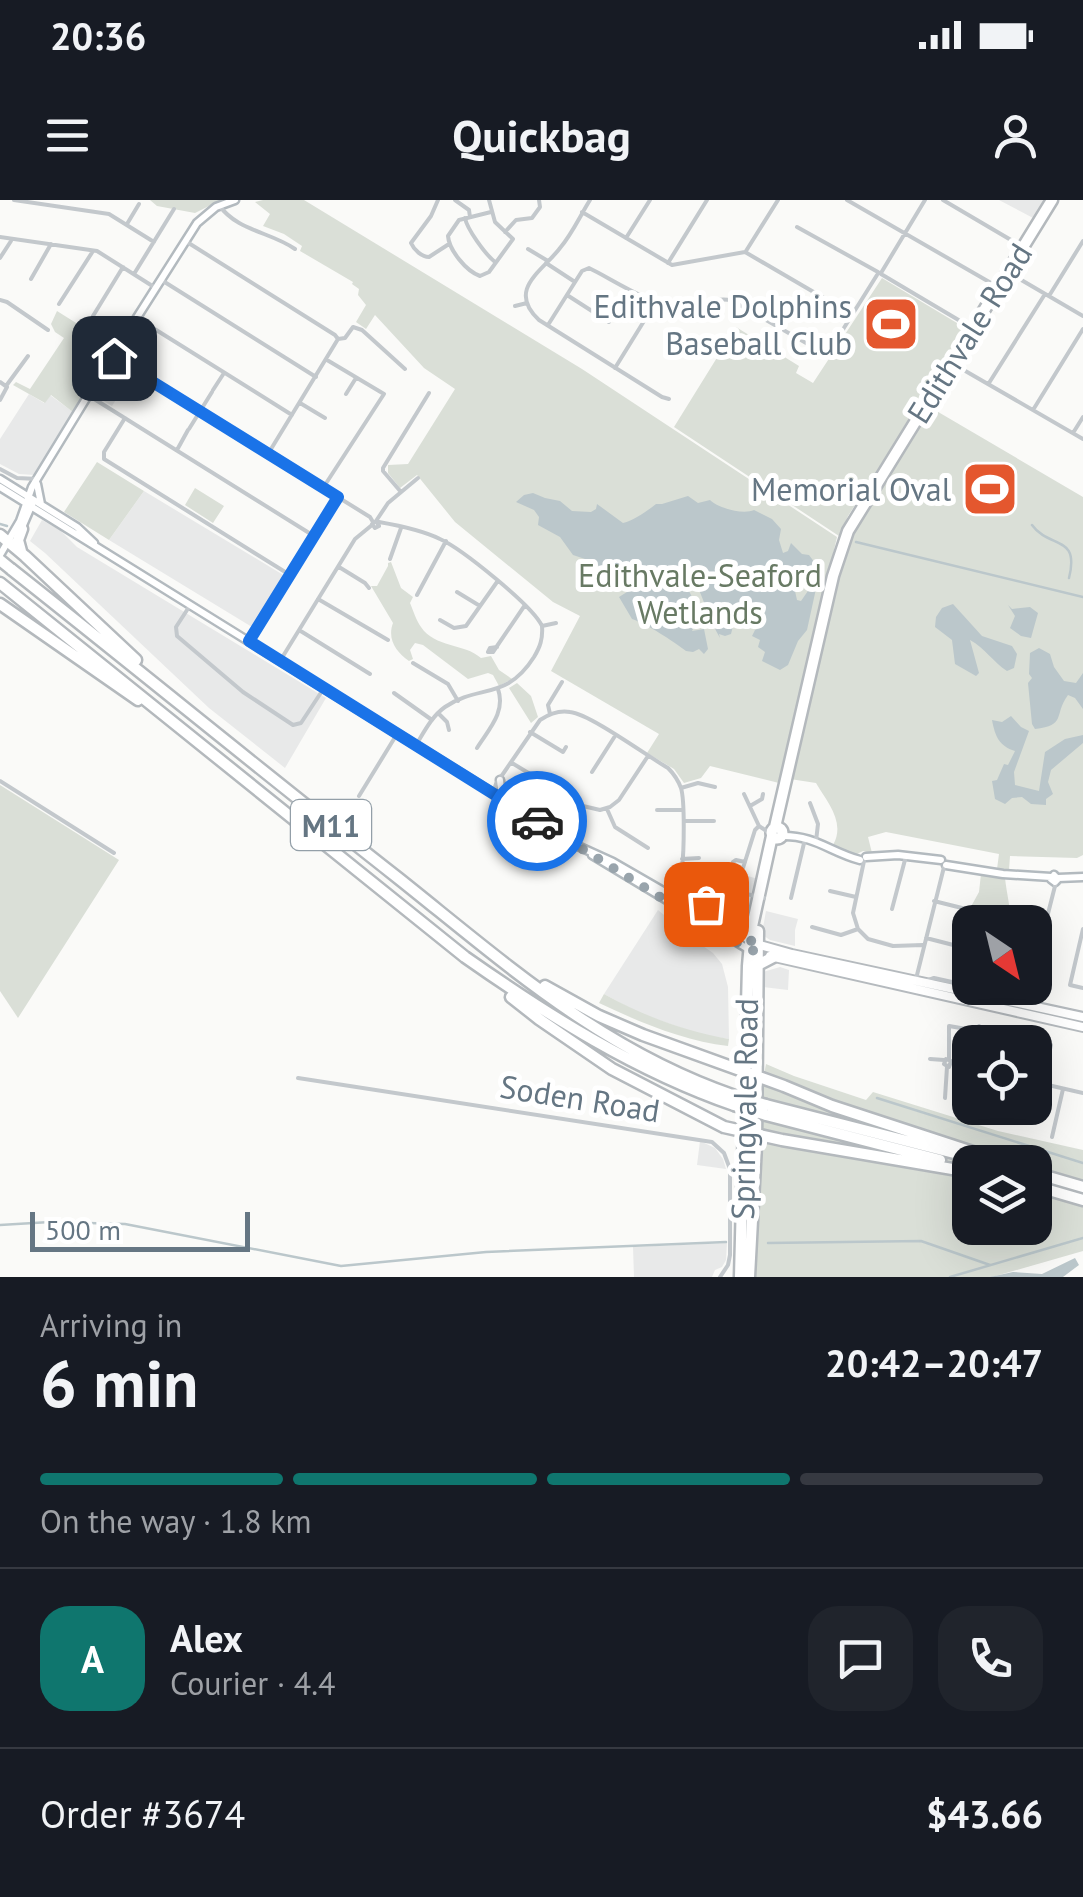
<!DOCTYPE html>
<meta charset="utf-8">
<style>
body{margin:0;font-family:"PT Sans",sans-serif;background:#20242c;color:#f1f3f6;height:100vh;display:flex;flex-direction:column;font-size:38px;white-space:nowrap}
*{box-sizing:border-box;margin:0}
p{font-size:32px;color:#9ea1a6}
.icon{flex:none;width:55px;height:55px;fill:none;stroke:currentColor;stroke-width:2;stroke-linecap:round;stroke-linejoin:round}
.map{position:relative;height:1077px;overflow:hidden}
.details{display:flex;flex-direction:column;background:#171b24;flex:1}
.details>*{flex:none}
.needle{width:65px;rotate:145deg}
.buttons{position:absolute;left:952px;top:705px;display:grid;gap:20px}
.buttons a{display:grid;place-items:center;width:100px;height:100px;border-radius:20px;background:#171b24;box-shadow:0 10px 40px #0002;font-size:50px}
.scale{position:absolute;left:30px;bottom:25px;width:220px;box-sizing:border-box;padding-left:10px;border:5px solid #657683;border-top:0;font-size:28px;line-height:35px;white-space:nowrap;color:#657683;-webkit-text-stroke:8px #fff;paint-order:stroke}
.pin{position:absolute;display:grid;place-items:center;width:85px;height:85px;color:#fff;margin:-42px;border-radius:20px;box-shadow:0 5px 15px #0006}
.courier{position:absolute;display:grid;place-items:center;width:100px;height:100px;margin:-50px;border:8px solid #1a73e8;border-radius:50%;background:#fff;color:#222;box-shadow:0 2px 12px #0007}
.head em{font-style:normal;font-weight:800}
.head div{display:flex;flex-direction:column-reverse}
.head{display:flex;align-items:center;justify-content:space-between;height:170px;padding:0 40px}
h1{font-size:65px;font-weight:800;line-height:75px}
.bar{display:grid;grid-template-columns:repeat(4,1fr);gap:15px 10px;align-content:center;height:120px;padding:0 40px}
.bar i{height:12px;border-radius:8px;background:#363941}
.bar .selected{background:#0f766e}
.bar p{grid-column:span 4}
.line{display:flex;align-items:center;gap:25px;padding:0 40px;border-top:2px solid #363941}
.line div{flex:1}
.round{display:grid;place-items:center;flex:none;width:105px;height:105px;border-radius:30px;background:#20242c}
.status{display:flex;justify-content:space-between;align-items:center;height:70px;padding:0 50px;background:#171b24;direction:ltr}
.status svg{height:28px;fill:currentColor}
header{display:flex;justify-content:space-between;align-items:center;height:130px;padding:0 40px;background:#171b24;font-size:45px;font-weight:800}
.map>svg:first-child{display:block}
</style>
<div class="status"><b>20:36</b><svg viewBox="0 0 49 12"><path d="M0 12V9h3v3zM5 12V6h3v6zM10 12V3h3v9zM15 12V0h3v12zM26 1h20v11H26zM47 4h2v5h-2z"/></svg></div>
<header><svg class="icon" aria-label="menu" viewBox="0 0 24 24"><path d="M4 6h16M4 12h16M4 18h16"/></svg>Quickbag<svg class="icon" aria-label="person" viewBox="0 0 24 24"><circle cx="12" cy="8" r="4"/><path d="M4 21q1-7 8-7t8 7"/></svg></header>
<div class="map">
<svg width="1083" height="1077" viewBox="0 0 1083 1077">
<rect width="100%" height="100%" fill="#fafaf8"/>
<path fill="#e8e9e9" d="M999,0H1047L1035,19Z
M114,161L133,173L112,206L94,195Z
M29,194L44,203L50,195L73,212L34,275L19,274L0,264V239Z
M144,291L285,376L252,427L109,340Z
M42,320L60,330L77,347L326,498L285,568L209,508L45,353L30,341Z
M720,668L735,683L741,674L758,679L750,719H725L689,696L708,673Z
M658,710L693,739L713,753L722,764L728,787L729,839L702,835L673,825L639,813L604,794Z
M766,711L798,719L795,730V746L770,740L764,736L762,733Z
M780,767L789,770L788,790L763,787V772Z
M700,941L715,948L723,959L726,969L697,965Z
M727,1043L726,1060L722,1067L715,1070L712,1077H634L633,1047Z"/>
<path fill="#dadfd7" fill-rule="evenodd" d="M150,0H221L195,13L157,6Z
M263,0H304L582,169L837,337L785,558L784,579L779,583L710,566L701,578L684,583L674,569L647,553L659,534L551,471L580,416L553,402L455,322L417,275L400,288L388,273V265L408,264L455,189L424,168L375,115L366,129L356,122L366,105L358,95L359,89L352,84L353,82L300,51L302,46L284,34L263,26L270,14L255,2Z
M882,78L967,129L848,316L839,336L674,227L736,127L799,166L796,173L813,183Z
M57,111L116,148L74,213L51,195L45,203L13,185L16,182L30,189L64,138L55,132L51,124Z
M928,206L1083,297V655L1077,658L1010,656L1009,670L997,669L999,654L886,632L868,637L872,653L863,651L855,655L833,645C846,622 827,602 816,583L790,579L843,352L855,323Z
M97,262L144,291L109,340L64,312Z
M195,288L224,306L213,323L185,305Z
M391,362L401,388L413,397L410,403C413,410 416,420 421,427C435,448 464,443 481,458L491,456L499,470L512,479L499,486L493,475L488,473L468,479L423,445L415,443L410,450L413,459L409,461C396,452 387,439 393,423L371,386H377L388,366V363Z
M517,483L531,496L538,517L531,523L509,488Z
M0,585L119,660L18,818L0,791Z
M981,674L1005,678C1007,696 1011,708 1010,722H971L968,712L979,692Z
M604,794C644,816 684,831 729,839L728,846C684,841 639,822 599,803Z
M766,864L794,876L866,900L873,892L998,931L1083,950V1051L992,1077H754L762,885ZM970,962H1035V1028H970Z"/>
<path fill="#bbc7cb" d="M533,293L545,298L560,301L572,311L591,312L596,309L597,304L623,323C635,320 647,311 656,304H662L688,296L698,303L710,300C718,308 743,315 754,310L772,319L781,329L779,340L783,353L788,351L791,343L802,354L809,355L815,363L811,372L795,391L797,400L801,401L819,375L807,430L798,441L788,465L780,470L762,461L765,452L758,447L760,440L752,436L755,430L763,426L759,419L743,421L733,426L731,434L725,436L719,434L720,438C708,418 703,395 692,375L688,376L687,387L695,403L691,408L683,407L678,415L693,429L692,431L704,429L708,449L704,454L699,449L693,452L686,451C673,441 647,424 632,419L619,397L627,392L629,385L617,389L603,374L597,363L573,355L560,337L538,325L539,317L534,310L516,302L524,295Z
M953,404L982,436L1012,446L1017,454L1014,468L1007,471C993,462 985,448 970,440L979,473L976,476L955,464L952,440L935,427L936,417L942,408Z
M1008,405L1012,409L1030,407L1038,413L1031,438L1021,436L1010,428L1015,416Z
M1039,448L1050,454L1054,467L1064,481L1076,483L1083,473V509L1075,498L1068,495C1053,516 1067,525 1035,529L1032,524L1028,483L1032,478L1029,474L1030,453Z
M1011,516L1021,527L1029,531L1014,572L1015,585L1039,591L1045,552L1065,539L1083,535V543L1051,570L1048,582L1053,594L1046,599V605L1031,604L1022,597L1012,598L1005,604L995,599L992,581L997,580L1004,564L1008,565L1015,551C999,546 995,536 992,520L1002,522Z
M1075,1058L1079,1065L1063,1077H990L1013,1072L1042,1074Z"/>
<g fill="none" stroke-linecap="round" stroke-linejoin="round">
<path stroke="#bbc7cb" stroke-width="2.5" d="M0,324L7,326
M1032,325C1049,349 1080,334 1069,378
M856,342L1083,397
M877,898L1083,963
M0,1025L50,1022L125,1024L341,1066L486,1052L726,1042
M768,1043L921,1041L990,1065
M950,1077L1083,1038"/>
<g stroke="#b3babf" stroke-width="11">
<path id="secondary" d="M89,193L197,23L216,7L235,0
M0,279L77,327L94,343
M37,284L41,304
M0,287L580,647L613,662L750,741
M20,332L33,302
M0,355L20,321L32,287L87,197
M500,580L502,598
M781,636C815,635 830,652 860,660
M592,655L748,749
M866,657L898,655L941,660
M946,665L1003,674L1051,677
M1054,675L1058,679L1055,682L1051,679Z
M1058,678L1083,677"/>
</g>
<g stroke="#b5babe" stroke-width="12">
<path id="primary" d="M756,744L792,754L1083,817
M770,756L1083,827"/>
</g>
<g stroke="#b4b9bd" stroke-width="15">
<path id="highway" d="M0,335L25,356L136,460
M21,351L18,340L22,329
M11,369C140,471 268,576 398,678C506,764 601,850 735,896
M0,383L465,757C549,816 636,871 734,905
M0,404L138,500
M775,627L833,376L848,331L1052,0
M771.5 633a5.5 5.5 0 1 1 11 0a5.5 5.5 0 1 1-11 0Z
M756,766L773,757
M545,786L599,816L643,835L784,886L832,906L1003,962
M511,797L539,819L612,869L724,927L782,940L970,972
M766,905L954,953
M766,915L940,960
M1035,973L1083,987
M1035,986L1083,1000
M740,1077L748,766L751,731L772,636
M749,1077L756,945L758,731"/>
</g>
<path stroke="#c3c8cc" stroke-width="4" d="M14,0L109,14L154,42
M438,0L431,16L411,43C414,50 422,57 429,57L449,44
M455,0L469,10L470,17
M489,0L495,22L513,39L489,72L480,76C466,71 449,50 448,36L459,20L491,12
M590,0C580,16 572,34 560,48C543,71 506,89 539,120L662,197L669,199
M847,0L998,87
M943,0L1023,47
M219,5C237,31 271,32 295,49
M582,12L672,65L745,52L853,115
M465,18C467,29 485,54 495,62
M127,24L139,4
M797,27L878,72
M505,32L516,20L532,18L540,7L539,0
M0,37L97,51L154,87
M626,38L650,0
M187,42L335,135L338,139
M528,49L548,61
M746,51L778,0
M0,58L11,41
M546,63L575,82
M668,63L707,0
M881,73L925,0
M134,74L174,9
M881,74L972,128
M1011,74L1083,116
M31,79L51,44
M163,81L316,177
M567,95L609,122
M1049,96L1083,41
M0,100L7,102L48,130
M59,104L93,51
M515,106L527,103
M93,116L123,67
M137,118L292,215
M548,125L582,71L589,68C614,80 647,104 676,105C695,105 713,97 731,100L827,155L877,75
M112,157L370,317L373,322
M955,165L1083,239
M615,168L657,100
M0,182L7,187L0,200
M989,183L1045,94
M6,186L28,156
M213,190L224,173
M346,194L356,178
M91,197L314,336
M300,203L325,218
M1033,210L1083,129
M125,218L104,252V259L290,375
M189,229L212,192
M1073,233L1083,217
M177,250L188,230
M268,254L338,139L345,138L353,127L362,130L405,169
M0,269L17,278L38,279
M323,288L384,194L327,160
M401,292L383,271V268L429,193
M376,321L372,324L375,328L379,326L376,321L388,303L418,278
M379,322C396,325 424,331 440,339C462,349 533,406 542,426C543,439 540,447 534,457C506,501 479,484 445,507C432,516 424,532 416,545
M390,359L401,328
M339,367L365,383L369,388
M457,392L480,406
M417,395L446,341
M318,399L388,440
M189,407L176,427L177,436L243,492L293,525L301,523L324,488
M440,420L454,428L466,426L497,382
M542,426L556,423
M299,430L370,474
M249,441L338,297
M497,447L490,448L488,452H493L525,405
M280,461L355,339L372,325
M413,463L448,484L458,501
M394,493L432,520
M438,513L447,522L449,530
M550,514L548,505L562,482
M530,532L563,552L566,547
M477,548C489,529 506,512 498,489
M512,563L583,606L600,610L610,607L619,600L648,556
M592,572L615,536
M0,581L114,653
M681,588L698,583L715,587
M493,593L496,584L540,520C549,514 559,510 570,512C590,514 647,556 668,568C674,574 678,580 681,588C685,601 684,652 682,667C680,679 673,686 673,697
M744,594L759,626L771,634
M359,596L397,534
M810,603L818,624L816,641
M750,606L762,599L763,594
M607,609L615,627L648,648
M657,610H682
M684,621H714
M682,659L699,658
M864,661L853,713L858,729L868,739L893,746L923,745
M733,662L736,660L745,662
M743,668L755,630L759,626
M729,686L738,692L764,698
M830,691L856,697
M791,698L805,639
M934,701L966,709
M892,709L906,656
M700,713L713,693L731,684
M1014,718L1032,722
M812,727L841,735L858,729
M1083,729L1070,785L1083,788
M926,738L965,748
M1035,765L1056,682
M916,779L944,667
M923,782L934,778L970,786
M976,788L1005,794L1008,798
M1026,802L1030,788
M977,837L979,826
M1013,842L1015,837
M930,859L944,860
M946,859L951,861L949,867L944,864Z
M949,859V826L978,831
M952,863L970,868
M298,878L712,942L724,953L730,969V1055L728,1065L720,1077
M1035,882L1083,893
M1042,884L1051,845
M945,898L947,867
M1018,919L1020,908
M1052,937L1063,889"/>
<use href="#secondary" stroke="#fff" stroke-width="6"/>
<use href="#primary" stroke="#fff" stroke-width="8"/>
<use href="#highway" stroke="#fff" stroke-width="10"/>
<g stroke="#b4b9bd" stroke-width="15" stroke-linecap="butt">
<path id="highway-bridge" d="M0,360L11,369
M735,896L766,905
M734,905L766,915"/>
</g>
<use href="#highway-bridge" stroke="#fff" stroke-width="10"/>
</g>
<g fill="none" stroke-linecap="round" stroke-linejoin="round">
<path stroke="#99a4ac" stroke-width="10" stroke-dasharray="0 18" d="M537,621L720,734L756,752L757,744L700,713L706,704"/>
<path stroke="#1a73e8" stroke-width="12" d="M114,158L338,297L249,441L537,621"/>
</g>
<defs>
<g id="stadium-square" transform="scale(2.875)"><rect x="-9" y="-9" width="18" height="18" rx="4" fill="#e4572e" stroke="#fff"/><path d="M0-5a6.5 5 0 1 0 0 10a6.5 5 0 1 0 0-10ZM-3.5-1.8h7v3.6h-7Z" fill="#fff"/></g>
</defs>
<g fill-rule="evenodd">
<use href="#stadium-square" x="891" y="124"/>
<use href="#stadium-square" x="990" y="289"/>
</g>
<g text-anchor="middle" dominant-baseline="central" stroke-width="10" stroke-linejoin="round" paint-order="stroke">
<rect fill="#fff" stroke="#939fa8" stroke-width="2.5" x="291" y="600" width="80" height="50" rx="8"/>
<g font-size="30" font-weight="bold" fill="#657683">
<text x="331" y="625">M11</text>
</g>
<g font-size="32" fill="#657683" stroke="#fff" text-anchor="end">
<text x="852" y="106">Edithvale Dolphins<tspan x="852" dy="37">Baseball Club</tspan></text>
<text x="951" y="289">Memorial Oval</text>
</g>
<g font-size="32" fill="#657683" stroke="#fff">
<text transform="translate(969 133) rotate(-58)">Edithvale Road</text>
<text transform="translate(580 898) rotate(9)">Soden Road</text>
<text transform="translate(744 909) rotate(-89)">Springvale Road</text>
</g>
<g font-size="32" fill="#687a64" stroke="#fff">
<text x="700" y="375">Edithvale-Seaford<tspan x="700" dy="37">Wetlands</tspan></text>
</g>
</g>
</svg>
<div class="buttons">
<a><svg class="needle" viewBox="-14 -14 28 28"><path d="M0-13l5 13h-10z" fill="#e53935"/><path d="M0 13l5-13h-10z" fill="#9ea1a6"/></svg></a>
<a><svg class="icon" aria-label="locate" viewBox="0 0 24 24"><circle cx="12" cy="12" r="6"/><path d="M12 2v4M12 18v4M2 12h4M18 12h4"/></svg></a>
<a><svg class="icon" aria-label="layers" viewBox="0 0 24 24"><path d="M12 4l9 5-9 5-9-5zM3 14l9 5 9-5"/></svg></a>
</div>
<div class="scale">500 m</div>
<div class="pin" style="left:706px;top:704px;background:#ea580c"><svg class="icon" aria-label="bag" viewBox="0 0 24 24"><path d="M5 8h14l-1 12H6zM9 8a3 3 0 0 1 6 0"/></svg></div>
<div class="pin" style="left:114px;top:158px;background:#1f2937"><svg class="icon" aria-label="home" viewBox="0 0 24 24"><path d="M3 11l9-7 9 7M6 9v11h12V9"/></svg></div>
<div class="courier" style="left:537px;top:621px"><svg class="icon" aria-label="car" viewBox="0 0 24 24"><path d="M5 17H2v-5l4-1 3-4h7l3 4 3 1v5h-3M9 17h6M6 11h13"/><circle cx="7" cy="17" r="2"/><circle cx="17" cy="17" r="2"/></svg></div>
</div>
<section class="details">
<div class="head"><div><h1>6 min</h1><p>Arriving in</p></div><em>20:42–20:47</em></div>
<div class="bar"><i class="selected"></i><i class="selected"></i><i class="selected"></i><i></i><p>On the way · 1.8 km</p></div>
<div class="line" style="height:180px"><b class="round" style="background:#0f766e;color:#fff">A</b><div><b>Alex</b><p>Courier · 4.4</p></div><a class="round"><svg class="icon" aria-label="chat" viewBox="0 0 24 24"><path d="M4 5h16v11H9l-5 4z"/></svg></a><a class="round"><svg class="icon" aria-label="phone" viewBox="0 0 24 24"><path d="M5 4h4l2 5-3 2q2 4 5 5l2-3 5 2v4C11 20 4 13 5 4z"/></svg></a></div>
<div class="line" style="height:130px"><div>Order #3674</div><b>$43.66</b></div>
</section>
